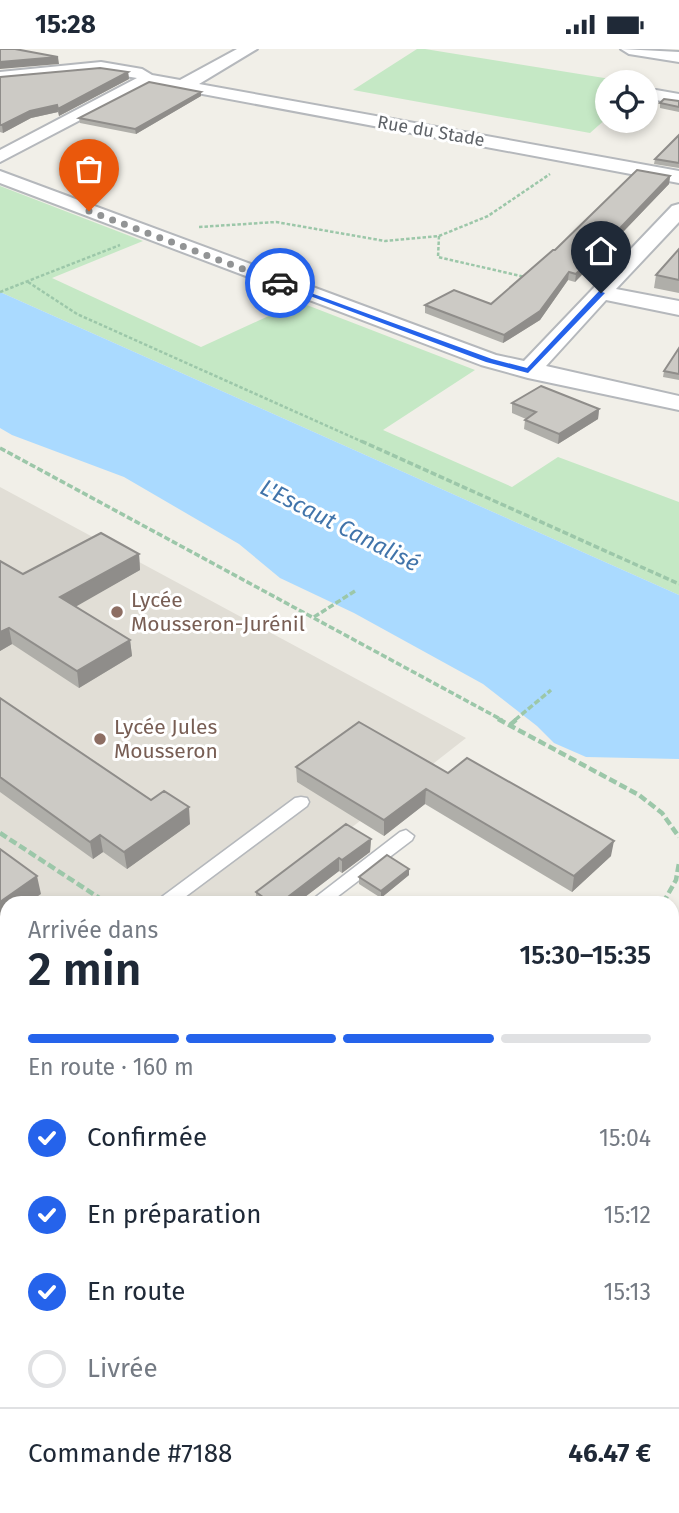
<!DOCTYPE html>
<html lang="fr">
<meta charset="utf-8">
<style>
body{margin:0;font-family:"Fira Sans",sans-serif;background:#f6f6f7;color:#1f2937;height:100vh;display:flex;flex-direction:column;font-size:26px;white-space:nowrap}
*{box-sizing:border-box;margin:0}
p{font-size:23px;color:#747a83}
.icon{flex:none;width:38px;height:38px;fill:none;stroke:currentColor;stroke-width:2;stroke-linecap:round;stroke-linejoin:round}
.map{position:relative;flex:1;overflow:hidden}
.panel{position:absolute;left:0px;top:847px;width:679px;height:618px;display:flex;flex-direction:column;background:#fff;border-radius:21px 21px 0 0;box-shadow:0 4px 10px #0003}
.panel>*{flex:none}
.tools{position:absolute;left:595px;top:21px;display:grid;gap:14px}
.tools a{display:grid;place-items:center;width:63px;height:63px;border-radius:50%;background:#fff;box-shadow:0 4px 10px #0003;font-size:35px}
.pin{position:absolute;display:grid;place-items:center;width:60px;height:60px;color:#fff;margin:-72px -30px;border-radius:50% 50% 50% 0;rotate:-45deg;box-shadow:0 0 7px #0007}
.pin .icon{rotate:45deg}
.courier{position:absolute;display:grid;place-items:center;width:70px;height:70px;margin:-35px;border:5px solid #2563eb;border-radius:50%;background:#fff;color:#222;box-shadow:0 2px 9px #0007}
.overview em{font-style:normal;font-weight:600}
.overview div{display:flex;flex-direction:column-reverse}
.overview{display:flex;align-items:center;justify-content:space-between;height:119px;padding:0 28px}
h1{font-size:46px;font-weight:600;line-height:52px}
.bar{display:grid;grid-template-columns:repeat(4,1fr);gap:10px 7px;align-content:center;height:84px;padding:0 28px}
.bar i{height:9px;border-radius:5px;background:#e0e1e3}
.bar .current{background:#2563eb}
.bar p{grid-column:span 4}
.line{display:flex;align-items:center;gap:18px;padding:0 28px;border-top:2px solid #e0e1e3}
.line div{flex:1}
ol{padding:0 28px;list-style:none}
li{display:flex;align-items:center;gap:21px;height:77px}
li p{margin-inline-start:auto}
li .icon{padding:7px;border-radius:50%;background:#2563eb;color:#fff;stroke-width:4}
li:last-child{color:#747a83}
li i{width:38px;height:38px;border:4px solid #e0e1e3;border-radius:50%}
.status{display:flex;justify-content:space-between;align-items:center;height:49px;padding:0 35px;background:#fff;direction:ltr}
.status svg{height:19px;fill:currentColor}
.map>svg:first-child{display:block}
</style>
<div class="status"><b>15:28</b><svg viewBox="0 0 49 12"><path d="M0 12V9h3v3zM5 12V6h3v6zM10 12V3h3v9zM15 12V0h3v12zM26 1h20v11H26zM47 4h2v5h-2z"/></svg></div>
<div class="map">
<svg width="679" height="1464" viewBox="0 0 679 1464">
<rect width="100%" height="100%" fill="#f1efe8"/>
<path fill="#e1ded6" d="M0,438L466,689L255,854H7V907L0,903Z"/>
<path fill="#c5e8c5" d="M417,0H425L629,33H607V69L590,84L353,41Z
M0,137L143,192L52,229L201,298L299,253L475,321L383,381L512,438L558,408L679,453V546L0,243Z
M679,1282V1435C674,1395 662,1317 679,1282Z
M336,1458H448V1464H331Z"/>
<path fill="#aadaff" d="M0,243L679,546V710L586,708L554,694L537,677L483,635L354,564L280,529L239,495L124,428L12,386L0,379Z"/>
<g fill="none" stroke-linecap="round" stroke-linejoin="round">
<g stroke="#b5b8bc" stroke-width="3">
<path id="service" d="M301,748L307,749L309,753L307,757L177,854H156L159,850L295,749Z
M406,781L414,787L412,791L329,854H308L400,783Z
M7,1274V1301L0,1303V1276Z
M223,1458H248L246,1464H220Z"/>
</g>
<g stroke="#b5b8bc" stroke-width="4">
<path id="minor" d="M237,0H257L199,35L679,122V134L149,35L0,113V101L137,29L101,23L0,33V23L101,13L142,20L152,26L180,31Z
M621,0L679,3V13L629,5Z
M656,41L679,45V55L650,50L648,46L650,42Z
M0,122L496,306L524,312L672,157L679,155V173L616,240L679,252V266L606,251L546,317L679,347V361L528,329L481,316L0,134Z
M0,965L7,967V999L0,996Z"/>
</g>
<g stroke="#f2c960" stroke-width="4">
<path id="primary" d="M679,964V1007L672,1009V966Z
M679,1052V1101L672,1103V1054Z
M514,1458H623V1464H514Z"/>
</g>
<path stroke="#9cc7a9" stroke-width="2.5" stroke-dasharray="3.5 2" stroke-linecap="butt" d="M199,178L276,173L385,192L439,187L488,167L550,125
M439,187L438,208L525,228
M28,233L77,265L365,394
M0,243L120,196"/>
<path stroke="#9cc7a9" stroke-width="3.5" stroke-dasharray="6 2.5" stroke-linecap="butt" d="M361,392L679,535
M0,399L502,671
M314,568L355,542
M515,671L551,641"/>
<path stroke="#9cc7a9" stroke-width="4.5" stroke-dasharray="8 3.5" stroke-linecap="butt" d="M498,670L639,746L662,764L679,788
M510,676L517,670
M0,784L107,854
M663,854L676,831L679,814
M672,934L679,926"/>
<path stroke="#9cc7a9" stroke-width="6" stroke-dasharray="10 4.5" stroke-linecap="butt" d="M672,1140L679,1143
M672,1392L679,1362
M672,1443L674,1464
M481,1458V1464
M87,1464L91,1458
M413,1464L414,1458"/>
<use href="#service" fill="#fff" fill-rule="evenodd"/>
<use href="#minor" fill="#fff" fill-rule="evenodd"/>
<use href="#primary" fill="#fff2af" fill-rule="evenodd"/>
</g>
<path fill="#afaea9" d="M128,23L129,30L59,67L58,63L31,69L3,84L0,83V28Z
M201,43V47L136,85L80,74L79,69Z
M679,52V63L660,59V54Z
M679,86V119L654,115L655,110Z
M670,127L669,135L575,233L568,231L540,271L503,294L425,264V256L491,255L555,201Z
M679,200V244L654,239L656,226Z
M679,299V331L663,328L664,322Z
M512,354L599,360L598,370L558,395L524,380L525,371L526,370L512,364Z
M139,505L140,521L75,557L130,591L132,607L79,639L12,595L0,602V512L23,525Z
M0,649L151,751L190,775L127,820L103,803L93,810L0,743Z
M296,718L448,724L611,807L572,843L425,755L384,787L297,733Z
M371,790L370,803L342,824L339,822L297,854H256V843Z
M409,826L381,849L359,835V828Z"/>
<path fill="#8f8d8a" d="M58,8L59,15L0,20V13Z
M128,23L129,30L59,67L58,60Z
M201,43V47L136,85L135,80Z
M57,56L58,63L31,69L3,84L2,76L30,62Z
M670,127L669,135L575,233L576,225Z
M569,223L568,231L540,271L503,294L504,286Z
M599,360L598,370L558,395L559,385Z
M139,505L140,521L63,565L60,548Z
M9,579L12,595L0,602V583Z
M130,591L132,607L79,639L77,622Z
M426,740L425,755L384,787V771Z
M189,758L190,775L127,820L124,803Z
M100,786L103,803L93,810L90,793Z
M371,790L370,803L342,824V811Z
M614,792L611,807L572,843L574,827Z
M339,809V822L297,854H280Z
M409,820V826L381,849V842Z
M37,827L41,845L28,854H7V869L0,874V853Z"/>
<path fill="#cccac5" stroke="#8f8d8a" stroke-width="2" d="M0,0H15L58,8L0,13Z
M100,19L128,23L58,60L57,56L30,62L2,76H0V28Z
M149,33L201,43L135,80L79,69Z
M664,50L679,52V58L660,54Z
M679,86V114L655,110Z
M637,121L670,127L576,225L569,223L540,262L504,286L425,256L454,241L491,255L553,201H555Z
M679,200V231L656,226Z
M679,299V325L664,322Z
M541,337L599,360L559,385L525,371L536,363L512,354Z
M101,484L139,505L60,548L130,591L77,622L9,579L0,583V512L23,525Z
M0,649L151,751L164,742L189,758L124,803L100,786L90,793L0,728Z
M359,673L448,724L467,709L614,792L574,827L426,740L384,771L296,718Z
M346,775L371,790L342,811L339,809L280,854H271L256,843Z
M0,800L37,827L0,853Z
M387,806L409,820L381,842L359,828Z"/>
<path fill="#2563eb" d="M278,232L492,310L527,319L599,242L605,244L528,324L486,313L278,235Z"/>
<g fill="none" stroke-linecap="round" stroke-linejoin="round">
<path stroke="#929495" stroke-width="7" stroke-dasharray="0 12.6" d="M89,162L280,234"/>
</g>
<g fill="#8d6e63" stroke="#fff" stroke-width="2.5">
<circle cx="117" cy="563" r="7"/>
<circle cx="100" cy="690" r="7"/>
</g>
<g text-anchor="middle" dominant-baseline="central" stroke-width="6" stroke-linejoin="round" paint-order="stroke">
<g font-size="18" fill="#5f6368" stroke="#fff">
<text transform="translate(431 82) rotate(10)">Rue du Stade</text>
</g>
<g font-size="21" fill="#785e54" stroke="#fff" text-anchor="start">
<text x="131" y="551">Lycée<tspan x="131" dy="24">Mousseron-Jurénil</tspan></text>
<text x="114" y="678">Lycée Jules<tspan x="114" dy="24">Mousseron</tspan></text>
</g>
<g font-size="23" font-style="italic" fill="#4174aa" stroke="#fff">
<text transform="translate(340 476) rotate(27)">L'Escaut Canalisé</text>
</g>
</g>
</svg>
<div class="tools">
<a><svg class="icon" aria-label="locate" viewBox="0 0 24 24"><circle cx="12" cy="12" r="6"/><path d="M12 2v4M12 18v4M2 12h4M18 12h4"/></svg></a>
</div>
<div class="pin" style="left:89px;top:162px;background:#ea580c"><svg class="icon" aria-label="bag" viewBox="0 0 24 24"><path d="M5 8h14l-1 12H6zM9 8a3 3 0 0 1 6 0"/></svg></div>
<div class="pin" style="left:601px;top:244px;background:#1f2937"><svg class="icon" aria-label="home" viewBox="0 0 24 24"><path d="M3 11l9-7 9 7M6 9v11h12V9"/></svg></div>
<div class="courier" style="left:280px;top:234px"><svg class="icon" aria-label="car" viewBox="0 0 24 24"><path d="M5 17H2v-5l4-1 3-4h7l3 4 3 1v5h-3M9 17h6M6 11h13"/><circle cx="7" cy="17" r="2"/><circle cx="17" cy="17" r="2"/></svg></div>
<section class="panel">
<div class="overview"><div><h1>2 min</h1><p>Arrivée dans</p></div><em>15:30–15:35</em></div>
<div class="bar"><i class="current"></i><i class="current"></i><i class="current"></i><i></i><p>En route · 160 m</p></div>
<ol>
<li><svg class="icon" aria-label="check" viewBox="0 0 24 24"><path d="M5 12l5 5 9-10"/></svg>Confirmée<p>15:04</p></li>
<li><svg class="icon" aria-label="check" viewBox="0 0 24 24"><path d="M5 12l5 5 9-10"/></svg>En préparation<p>15:12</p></li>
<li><svg class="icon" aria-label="check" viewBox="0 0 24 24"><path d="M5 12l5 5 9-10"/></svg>En route<p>15:13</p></li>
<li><i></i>Livrée</li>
</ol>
<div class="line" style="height:91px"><div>Commande #7188</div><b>46.47 €</b></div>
</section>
</div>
